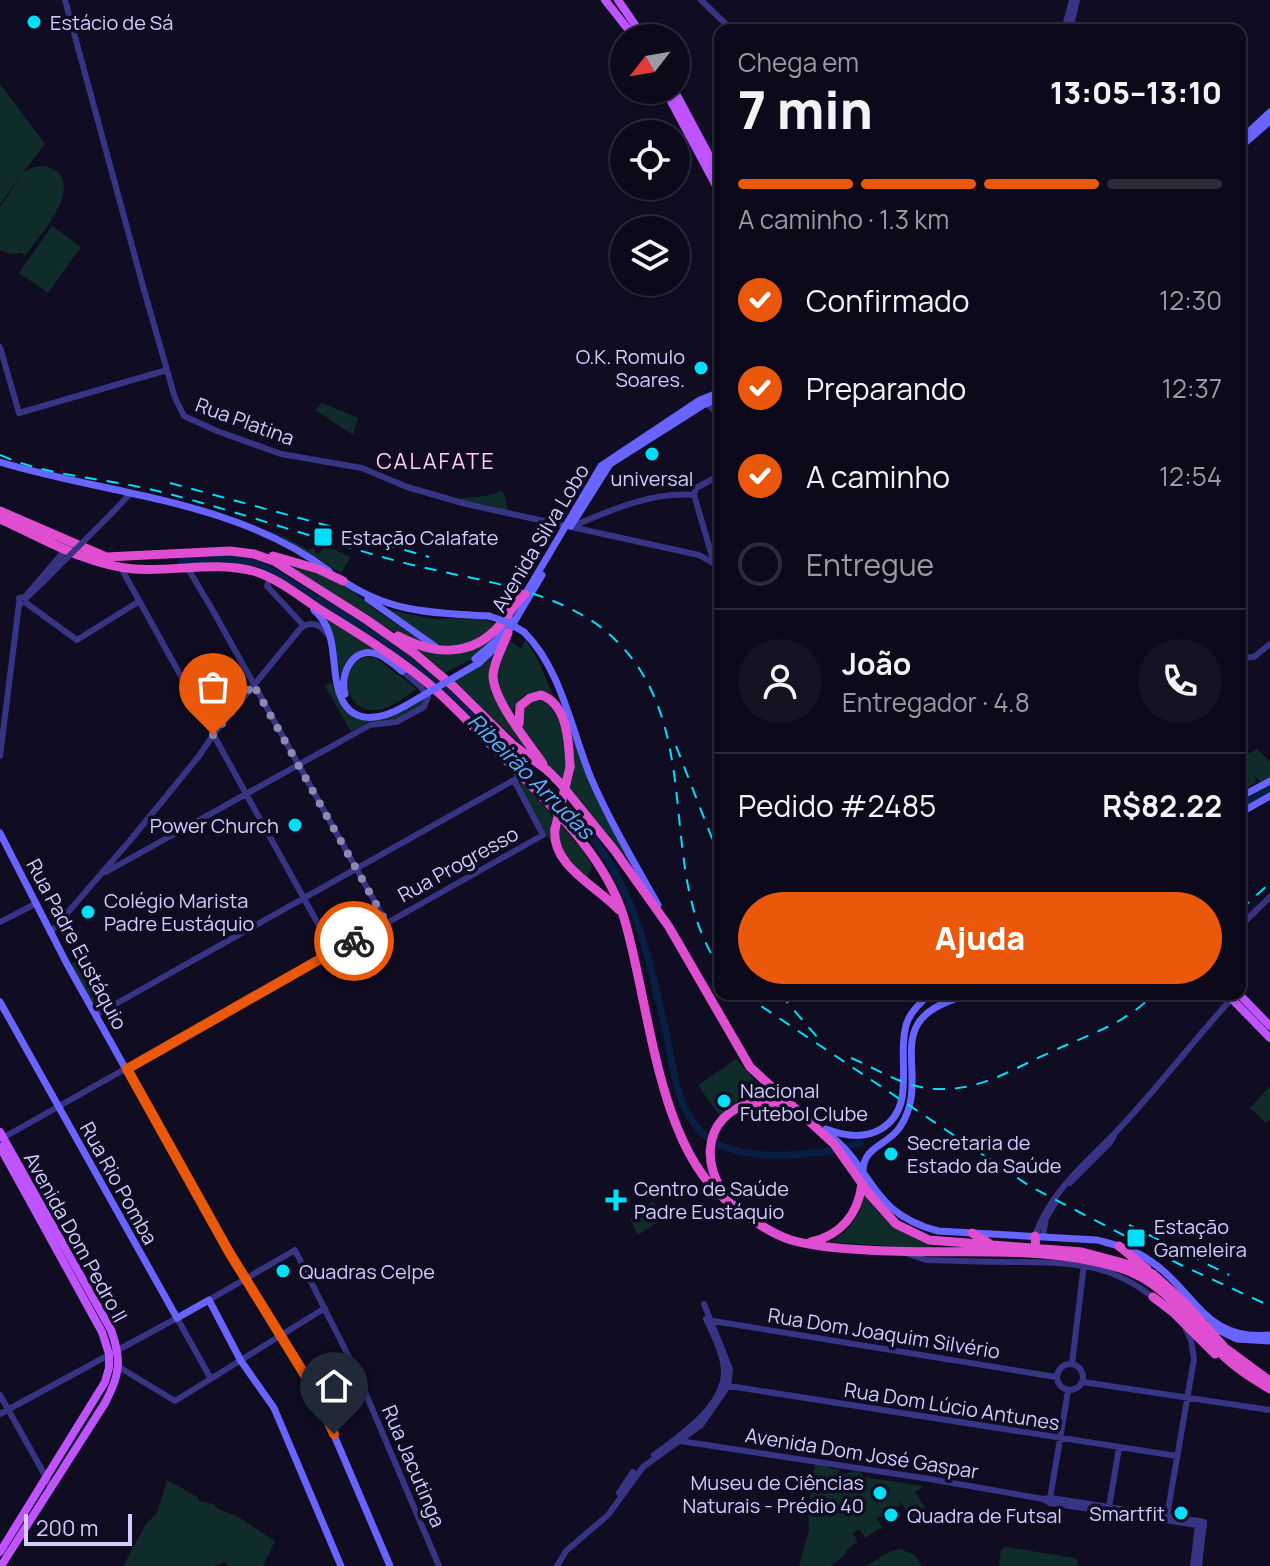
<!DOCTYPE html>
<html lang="pt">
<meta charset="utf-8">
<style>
body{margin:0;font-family:Manrope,sans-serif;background:#151223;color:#f1f3f6;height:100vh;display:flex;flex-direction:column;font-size:30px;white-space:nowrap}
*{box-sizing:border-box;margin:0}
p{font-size:26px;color:#9a9aa2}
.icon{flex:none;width:44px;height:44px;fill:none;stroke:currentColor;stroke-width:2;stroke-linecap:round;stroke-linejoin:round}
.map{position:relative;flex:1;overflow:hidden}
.sheet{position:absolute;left:714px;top:24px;width:532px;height:976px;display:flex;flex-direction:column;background:#0c091a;border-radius:16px;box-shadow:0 2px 6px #0004,0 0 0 2px #2c2a39}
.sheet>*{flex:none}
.needle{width:52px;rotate:239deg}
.controls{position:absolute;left:610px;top:24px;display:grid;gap:16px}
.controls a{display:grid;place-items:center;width:80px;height:80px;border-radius:50%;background:#0c091a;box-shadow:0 2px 6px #0004,0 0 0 2px #2c2a39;font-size:40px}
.scale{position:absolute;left:24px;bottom:20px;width:108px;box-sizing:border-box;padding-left:8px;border:4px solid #d2cdff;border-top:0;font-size:22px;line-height:28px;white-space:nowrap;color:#d2cdff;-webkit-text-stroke:6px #100c22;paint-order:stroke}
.pin{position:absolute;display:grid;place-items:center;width:68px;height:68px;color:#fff;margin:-82px -34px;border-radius:50% 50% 50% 0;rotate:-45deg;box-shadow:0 0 8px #0007}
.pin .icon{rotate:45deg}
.courier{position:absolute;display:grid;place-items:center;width:80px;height:80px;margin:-40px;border:6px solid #ea580c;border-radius:50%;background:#fff;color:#222;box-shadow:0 2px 10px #0007}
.summary em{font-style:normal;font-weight:800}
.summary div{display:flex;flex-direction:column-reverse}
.summary{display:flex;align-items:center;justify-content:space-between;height:136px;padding:0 24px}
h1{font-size:52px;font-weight:800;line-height:60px}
.bar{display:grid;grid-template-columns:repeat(4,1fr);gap:12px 8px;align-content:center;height:96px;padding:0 24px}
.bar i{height:10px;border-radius:6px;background:#2c2a39}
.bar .current{background:#ea580c}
.bar p{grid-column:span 4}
.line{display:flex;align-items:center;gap:20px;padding:0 24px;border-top:2px solid #2c2a39}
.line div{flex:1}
.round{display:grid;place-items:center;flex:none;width:84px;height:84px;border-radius:42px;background:#151223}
ol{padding:0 24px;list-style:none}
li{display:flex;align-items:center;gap:24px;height:88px}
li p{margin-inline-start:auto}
li .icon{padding:8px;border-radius:50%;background:#ea580c;color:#fff;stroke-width:4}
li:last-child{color:#9a9aa2}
li i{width:44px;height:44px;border:4px solid #2c2a39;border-radius:50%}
.primary-button{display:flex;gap:16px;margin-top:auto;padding:16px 24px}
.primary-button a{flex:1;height:92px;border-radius:48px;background:#ea580c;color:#fff;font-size:32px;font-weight:800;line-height:92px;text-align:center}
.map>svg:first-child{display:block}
</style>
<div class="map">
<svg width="1270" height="1566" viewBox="0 0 1270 1566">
<rect width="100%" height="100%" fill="#100c22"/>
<path fill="#0f2c2b" d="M0,84L45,144L23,172C33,167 43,163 53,169C85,188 38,237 25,256L22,253L10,254L0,250V207L24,172L0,204Z
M52,226L81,247L48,293L19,273Z
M322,403L358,418L353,435L315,410Z
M501,491L504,494L508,511L461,501L462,498L487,496Z
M209,513L279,534L309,550L313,547L317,554L322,551L324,545L351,557L341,573L278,535Z
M286,562L342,582L377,611L432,648C398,638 368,615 338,597C319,586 301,577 286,562Z
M386,609L432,619L478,618L498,624C446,665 432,642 386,609Z
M326,617L380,651C357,649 344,656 341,680L333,637Z
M493,638L474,658L445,673L413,646C445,658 462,649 493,638Z
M509,640L521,649L525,640C543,663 543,679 557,702C537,688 520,688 512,714C492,683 493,673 509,640Z
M499,648L491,679L534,756L452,681L480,666Z
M366,657L376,658L417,689C405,696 392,708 378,710C345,715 335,666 366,657Z
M332,682C338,704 349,709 368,718L425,698L422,706L405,715L390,721L368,722L351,732L325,686Z
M541,697C564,717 571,753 563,782C549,767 515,730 520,709Z
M571,735L573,737L635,869L569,788Z
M1257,749L1270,762V780L1261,783L1252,773L1257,782L1240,792V777L1249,772H1240V758Z
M522,781L554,819L556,851L518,785Z
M559,824L581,848L592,866L587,878C561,858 560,856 559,824Z
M322 952a13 13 0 1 1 26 0a13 13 0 1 1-26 0Z
M78,960L105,1007L97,1012L70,965Z
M736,1059L760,1086L719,1115L698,1085Z
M1270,1086V1119L1266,1123L1250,1108Z
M863,1192C881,1222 906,1235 937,1249L831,1242C850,1231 863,1215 863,1192Z
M653,1201L664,1218L638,1235L630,1219Z
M815,1464H823L832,1469L838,1468L841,1474C850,1475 857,1465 864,1477L924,1486L915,1492L929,1514L914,1523L900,1501V1505L896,1507L900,1514L886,1523L880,1516L877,1519L882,1527L865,1538L860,1529L853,1533L858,1542L846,1550L845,1555L830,1566H799L809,1530L808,1509Z
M167,1480L198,1497L199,1501L213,1504L218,1509L237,1516L275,1541L263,1566H227L226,1562L215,1566H123L146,1524L157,1513Z
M1007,1547L1075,1558L1078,1560L1077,1566H999L1001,1550Z
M900,1549L915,1555L922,1566H866L891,1551Z"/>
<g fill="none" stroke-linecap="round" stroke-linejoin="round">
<path stroke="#081f44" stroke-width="7" d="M181,561L230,559L261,564L388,643L442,687L586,829C636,889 650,963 667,1037C674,1070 676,1107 702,1133C736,1166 818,1156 860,1143
M1240,806L1270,789"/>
<path stroke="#373484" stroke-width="6" d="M65,0L144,290L175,398L184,416L217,431L281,454L362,468L407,487L466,504L699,555L713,563
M701,0L732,30
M1064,30L1072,0
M1070,30L1077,0
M0,347L19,413L167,370
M704,402L711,407L720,419
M720,405V409
M694,495L720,583
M694,495L696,488L720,475
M112,513L131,493
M571,527C608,511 653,491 694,495
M120,566L327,940
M183,568L190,572L212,609L386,922
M270,579L267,586L304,626
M26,598L45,580
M26,603L77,640L138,602
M20,605L19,598L25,597L66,549
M1240,658L1254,657L1270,644
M0,756L19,604
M106,872L370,725L396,722L424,707L428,697L420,686L402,671
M0,922L35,904
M1240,926L1270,897
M50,933L133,837L199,756L213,735L300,629C310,620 321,624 328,635
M320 952a14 14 0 1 1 28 0a14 14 0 1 1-28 0Z
M346,946L543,835L514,780
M96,1015L521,776
M1,1139L322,958
M1070,1183L1109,1144L1114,1136
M1035,1236C1050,1192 1085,1164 1117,1131C1157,1089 1193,1041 1233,997
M1043,1236L1046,1218L1056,1202
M908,1254L926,1260C957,1261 989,1262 1020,1262C1073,1263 1111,1263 1155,1299
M209,1300L295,1250L357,1373L439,1566
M707,1320L1056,1377
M1057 1377a13 13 0 1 1 26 0a13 13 0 1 1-26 0Z
M1072,1364L1084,1264
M119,1367L175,1401L325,1308
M1083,1382L1270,1410
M723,1385L1177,1456
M0,1395L51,1486
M0,1414L177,1318L211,1379
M677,1438L680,1441L930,1479L1043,1499L1050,1503L1204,1526
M654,1455C679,1437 724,1406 724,1372C724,1355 713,1334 706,1319
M619,1493L633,1472
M1043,1499L1051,1498L1204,1522L1199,1566
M1050,1499L1068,1391
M1109,1507L1119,1448
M1167,1516L1194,1359L1191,1340L1186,1329
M557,1566L566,1551L608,1515L643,1467L701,1425L728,1386L730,1369L704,1304
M1193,1566L1198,1525"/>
<path stroke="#6764ff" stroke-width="7" d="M1240,140L1270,112
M1240,147L1270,121
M0,462C110,495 235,500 329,571
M571,526L610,464L703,405L720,398
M339,578C388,613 433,613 489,616
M523,598L601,466L700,400L720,392
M368,599L436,647
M314,610C339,632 330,663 339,692C350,727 381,720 405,706
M510,629L542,575
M524,632C562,670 571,730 591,778C610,822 635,864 658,905
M475,659L497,640L510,619
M479,663L500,643
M345,694C339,672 355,644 380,655C388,659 396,666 402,671
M1240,797L1270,781
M1240,813L1270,796
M0,833L67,964L213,1225L316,1393L390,1566
M948,994V996
M0,1002L177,1318L209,1300L241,1361L274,1408L341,1566
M826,1129C844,1136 864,1139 881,1129C916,1108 898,1064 905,1030C907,1015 919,1004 930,994
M826,1132C875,1168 867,1212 938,1231L1097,1240C1115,1245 1134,1249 1149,1260C1196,1291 1203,1341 1270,1335
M863,1173C862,1146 888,1146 900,1127C936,1073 870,1017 973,994
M1208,1325L1237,1339L1270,1341"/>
<path stroke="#bf54ff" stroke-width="8" d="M605,0L635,38
M618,0L644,38
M665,90L720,193
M674,90L720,176
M1227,994L1270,1038
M1239,994L1270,1026
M0,1132L111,1330C122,1360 120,1375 105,1403L1,1566
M0,1147L102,1332L109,1354V1368L105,1382L0,1552"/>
<path stroke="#df4ed0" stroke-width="9" d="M0,511L106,557L230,551L254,554L274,561L367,620L414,653L454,687L512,744L547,770L560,783L615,851L669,927L750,1067L834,1144L870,1195L896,1224L929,1240L1082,1252L1138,1267L1153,1274L1185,1303L1225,1348L1270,1381
M0,519C43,538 86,565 134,569C173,572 215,561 253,571C276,577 299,596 319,609C354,631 391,653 424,680C450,701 473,727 497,751C543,798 605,853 624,918C649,1000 657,1145 726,1200C746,1215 768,1233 791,1240C816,1247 842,1249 867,1250C950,1256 1039,1243 1120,1268C1169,1283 1193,1328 1228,1360C1241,1372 1255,1380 1270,1389
M273,556L318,569L343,581
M508,633C503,646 494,661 493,675C493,701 529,743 543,764
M398,636C434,655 472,658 501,624C509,614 515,603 525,594
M519,724L520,706L530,698L541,695C568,704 569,744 570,767
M555,829C551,866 597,886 619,910
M721,1189C688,1133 736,1083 794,1110
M972,1233L992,1245
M1035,1236L1036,1252
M811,1242C841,1235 858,1214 862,1184
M1119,1246L1147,1269
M1153,1297L1174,1313L1215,1354"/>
<path stroke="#00dff8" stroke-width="2" stroke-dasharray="12 10" stroke-linecap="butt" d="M0,455C47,476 103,478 153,490C235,510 315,539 397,561C456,577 529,584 582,615C606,628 628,650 642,673C697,763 661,882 720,968
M170,483L351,532
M341,532L429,557
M676,746L720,859
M1240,910L1270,883
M743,994L1031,1187L1181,1265L1270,1306
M780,994L817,1037
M851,1058C880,1070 904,1088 937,1089C981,1091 1014,1068 1053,1051C1090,1034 1125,1024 1154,994
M1129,1225L1229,1275"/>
<path stroke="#373484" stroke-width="6" d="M45,580L112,513"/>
<path stroke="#6764ff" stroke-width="7" d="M489,616L507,622L524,632
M405,706L479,663"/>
<path stroke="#df4ed0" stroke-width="9" d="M555,829L570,767"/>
</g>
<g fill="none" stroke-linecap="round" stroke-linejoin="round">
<path stroke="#8e89b2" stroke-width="8" stroke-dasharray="0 14.4" d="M213,735L253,684L386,922L354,941"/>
<path stroke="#ea580c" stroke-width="10" d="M334,1434L316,1393L229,1252L127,1069L322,958L321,948L327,940L338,939L346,946L354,941"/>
</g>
<g fill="#00dff8" stroke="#100c22" stroke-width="3">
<circle cx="34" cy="22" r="8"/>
<circle cx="701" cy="368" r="8"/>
<circle cx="652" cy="454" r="8"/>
<rect x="313" y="527" width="20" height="20" rx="4"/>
<circle cx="295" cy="825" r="8"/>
<circle cx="88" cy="912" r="8"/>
<circle cx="724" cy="1101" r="8"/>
<circle cx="891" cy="1154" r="8"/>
<path d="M612 1188h8v8h8v8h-8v8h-8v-8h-8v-8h8z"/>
<rect x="1126" y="1228" width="20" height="20" rx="4"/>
<circle cx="283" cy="1271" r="8"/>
<circle cx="880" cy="1493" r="8"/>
<circle cx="1181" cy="1513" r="8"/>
<circle cx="891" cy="1515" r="8"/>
</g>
<g text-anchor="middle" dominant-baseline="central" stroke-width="7" stroke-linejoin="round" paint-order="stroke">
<g font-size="20" fill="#d2cdff" stroke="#100c22" text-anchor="start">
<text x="50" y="22">Estácio de Sá</text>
<text x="685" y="356" text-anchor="end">O.K. Romulo<tspan x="685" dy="23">Soares.</tspan></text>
<text x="652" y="478" text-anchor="middle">universal</text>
<text x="341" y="537">Estação Calafate</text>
<text x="279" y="825" text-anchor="end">Power Church</text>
<text x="104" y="900">Colégio Marista<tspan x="104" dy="23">Padre Eustáquio</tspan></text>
<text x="740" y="1090">Nacional<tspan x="740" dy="23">Futebol Clube</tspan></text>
<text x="907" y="1142">Secretaria de<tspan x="907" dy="23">Estado da Saúde</tspan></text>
<text x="634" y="1188">Centro de Saúde<tspan x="634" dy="23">Padre Eustáquio</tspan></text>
<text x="1154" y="1226">Estação<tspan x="1154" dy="23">Gameleira</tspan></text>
<text x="299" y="1271">Quadras Celpe</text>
<text x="864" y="1482" text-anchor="end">Museu de Ciências<tspan x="864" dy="23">Naturais - Prédio 40</tspan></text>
<text x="1165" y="1513" text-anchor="end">Smartfit</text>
<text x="907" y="1515">Quadra de Futsal</text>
</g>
<g font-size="20" fill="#d2cdff" stroke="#100c22">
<text transform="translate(245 421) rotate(20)">Rua Platina</text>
<text transform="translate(540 538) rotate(-59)">Avenida Silva Lobo</text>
<text transform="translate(458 864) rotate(-29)">Rua Progresso</text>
<text transform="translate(77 944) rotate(62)">Rua Padre Eustáquio</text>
<text transform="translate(119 1183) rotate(61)">Rua Rio Pomba</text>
<text transform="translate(76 1237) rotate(61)">Avenida Dom Pedro II</text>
<text transform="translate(884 1333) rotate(9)">Rua Dom Joaquim Silvério</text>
<text transform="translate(952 1406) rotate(9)">Rua Dom Lúcio Antunes</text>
<text transform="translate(862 1453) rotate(9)">Avenida Dom José Gaspar</text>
<text transform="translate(414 1466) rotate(67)">Rua Jacutinga</text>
</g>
<g font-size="22" letter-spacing="2" fill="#ffcfee" stroke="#100c22">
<text x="436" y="461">CALAFATE</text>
</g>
<g font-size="22" font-style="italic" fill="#5bb3ff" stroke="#100c22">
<text transform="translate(531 776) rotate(45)">Ribeirão Arrudas</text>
</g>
</g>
</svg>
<div class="controls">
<a><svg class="needle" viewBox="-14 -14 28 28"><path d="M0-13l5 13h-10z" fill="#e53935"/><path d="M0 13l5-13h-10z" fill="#9a9aa2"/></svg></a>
<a><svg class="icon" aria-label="locate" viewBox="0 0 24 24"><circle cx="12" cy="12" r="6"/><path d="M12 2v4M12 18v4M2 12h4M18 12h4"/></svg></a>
<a><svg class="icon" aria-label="layers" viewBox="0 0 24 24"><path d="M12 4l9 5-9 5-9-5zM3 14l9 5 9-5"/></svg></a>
</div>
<div class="scale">200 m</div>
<div class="pin" style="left:213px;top:735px;background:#ea580c"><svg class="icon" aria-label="bag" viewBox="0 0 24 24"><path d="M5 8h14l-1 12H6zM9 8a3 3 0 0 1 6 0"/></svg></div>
<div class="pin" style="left:334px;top:1434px;background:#1f2937"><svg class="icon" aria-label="home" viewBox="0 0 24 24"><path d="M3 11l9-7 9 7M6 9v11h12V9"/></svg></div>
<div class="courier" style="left:354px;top:941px"><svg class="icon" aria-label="bike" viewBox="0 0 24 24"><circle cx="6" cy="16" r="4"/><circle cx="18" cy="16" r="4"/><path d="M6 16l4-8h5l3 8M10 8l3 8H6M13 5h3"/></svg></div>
<section class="sheet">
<div class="summary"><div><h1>7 min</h1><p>Chega em</p></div><em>13:05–13:10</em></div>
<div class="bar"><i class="current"></i><i class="current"></i><i class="current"></i><i></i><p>A caminho · 1.3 km</p></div>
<ol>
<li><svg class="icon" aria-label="check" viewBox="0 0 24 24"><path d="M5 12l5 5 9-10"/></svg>Confirmado<p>12:30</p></li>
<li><svg class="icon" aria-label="check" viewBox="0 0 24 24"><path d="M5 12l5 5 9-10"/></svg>Preparando<p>12:37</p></li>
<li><svg class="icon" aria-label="check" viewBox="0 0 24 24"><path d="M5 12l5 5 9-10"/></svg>A caminho<p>12:54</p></li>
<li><i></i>Entregue</li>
</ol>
<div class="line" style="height:144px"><a class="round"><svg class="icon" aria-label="person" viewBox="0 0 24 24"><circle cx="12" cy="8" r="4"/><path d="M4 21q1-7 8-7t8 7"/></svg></a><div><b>João</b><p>Entregador · 4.8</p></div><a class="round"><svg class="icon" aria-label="phone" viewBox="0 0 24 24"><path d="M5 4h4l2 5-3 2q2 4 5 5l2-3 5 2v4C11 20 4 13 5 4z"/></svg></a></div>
<div class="line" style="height:104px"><div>Pedido #2485</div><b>R$82.22</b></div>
<div class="primary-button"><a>Ajuda</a></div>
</section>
</div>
